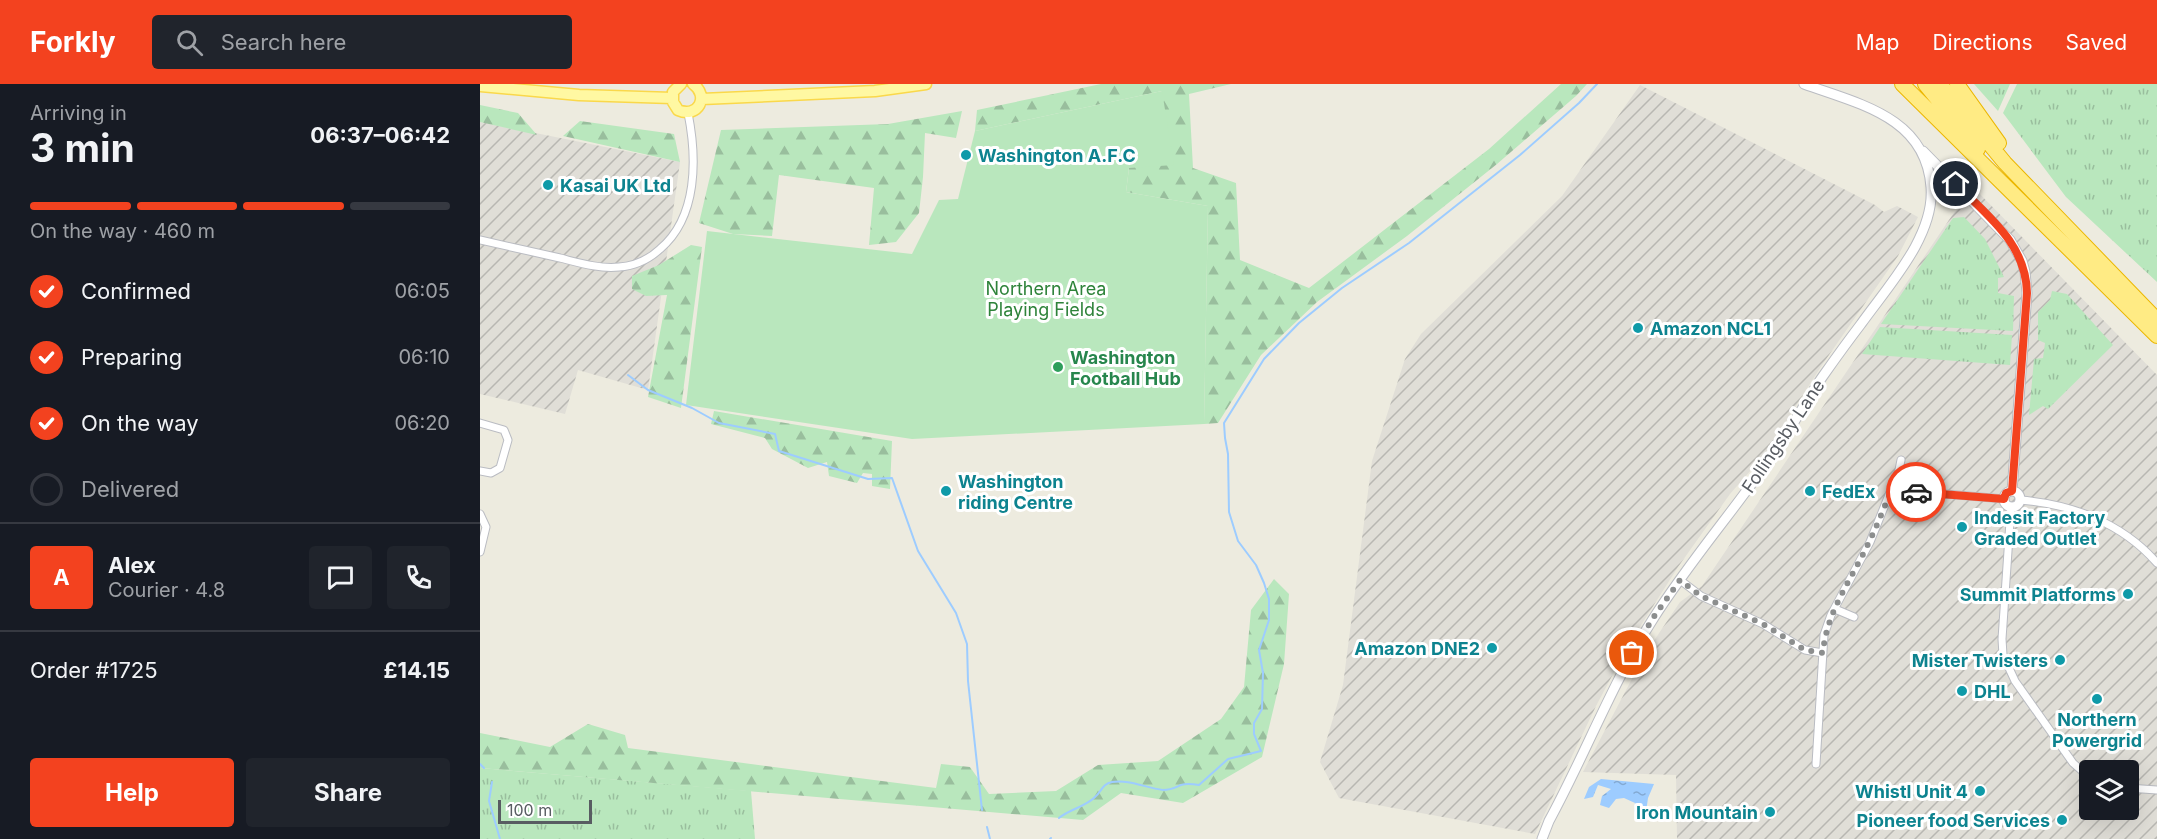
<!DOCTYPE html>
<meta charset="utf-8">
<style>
body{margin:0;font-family:Inter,sans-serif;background:#20242c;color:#f1f3f6;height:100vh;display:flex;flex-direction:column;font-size:22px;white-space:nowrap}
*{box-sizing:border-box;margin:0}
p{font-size:20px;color:#9ea1a6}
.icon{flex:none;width:33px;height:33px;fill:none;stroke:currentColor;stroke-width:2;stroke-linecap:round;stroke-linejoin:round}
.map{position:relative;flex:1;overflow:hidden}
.sheet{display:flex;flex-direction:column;background:#171b24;width:480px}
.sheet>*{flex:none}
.buttons{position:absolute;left:1599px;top:676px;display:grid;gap:12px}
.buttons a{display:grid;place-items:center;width:60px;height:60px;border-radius:6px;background:#171b24;box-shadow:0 6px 24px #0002;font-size:30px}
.scale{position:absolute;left:18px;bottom:15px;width:94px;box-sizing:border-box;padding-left:6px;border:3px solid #585c62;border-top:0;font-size:16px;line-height:21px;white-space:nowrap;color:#585c62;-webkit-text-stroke:4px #fff;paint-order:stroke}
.pin{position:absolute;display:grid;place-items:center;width:51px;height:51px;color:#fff;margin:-26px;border:3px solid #fff;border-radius:50%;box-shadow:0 2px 6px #0007}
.courier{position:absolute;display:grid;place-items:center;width:60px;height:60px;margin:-30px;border:4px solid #f3421f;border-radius:50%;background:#fff;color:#222;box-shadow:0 2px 8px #0007}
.overview em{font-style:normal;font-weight:700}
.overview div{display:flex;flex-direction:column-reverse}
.overview{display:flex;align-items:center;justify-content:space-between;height:102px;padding:0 30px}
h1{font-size:39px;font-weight:700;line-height:45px}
.bar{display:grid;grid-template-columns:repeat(4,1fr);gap:9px 6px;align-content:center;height:72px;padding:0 30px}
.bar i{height:8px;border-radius:4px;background:#363941}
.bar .selected{background:#f3421f}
.bar p{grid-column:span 4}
.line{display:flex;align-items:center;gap:15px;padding:0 30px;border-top:2px solid #363941}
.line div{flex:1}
.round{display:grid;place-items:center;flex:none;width:63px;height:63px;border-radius:6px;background:#20242c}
ol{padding:0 30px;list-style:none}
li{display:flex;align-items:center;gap:18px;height:66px}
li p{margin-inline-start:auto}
li .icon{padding:6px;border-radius:50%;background:#f3421f;color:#fff;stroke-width:4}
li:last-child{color:#9ea1a6}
li i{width:33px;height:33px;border:3px solid #363941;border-radius:50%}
.cta{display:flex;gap:12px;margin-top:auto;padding:12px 30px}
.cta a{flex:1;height:69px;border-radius:6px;background:#f3421f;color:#fff;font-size:24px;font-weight:700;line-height:69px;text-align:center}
.cta a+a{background:#20242c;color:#f1f3f6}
header{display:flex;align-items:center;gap:36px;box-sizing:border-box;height:84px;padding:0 30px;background:#f3421f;color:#fff}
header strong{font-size:28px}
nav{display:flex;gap:33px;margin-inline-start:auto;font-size:21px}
.search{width:420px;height:54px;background:#20242c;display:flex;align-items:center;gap:15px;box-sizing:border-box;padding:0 21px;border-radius:6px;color:#9ea1a6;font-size:22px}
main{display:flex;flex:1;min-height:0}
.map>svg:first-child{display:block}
</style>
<header>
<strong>Forkly</strong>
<div class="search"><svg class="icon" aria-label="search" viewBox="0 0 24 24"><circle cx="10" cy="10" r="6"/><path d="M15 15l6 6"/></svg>Search here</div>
<nav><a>Map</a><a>Directions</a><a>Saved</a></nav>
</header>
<main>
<section class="sheet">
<div class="overview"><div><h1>3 min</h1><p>Arriving in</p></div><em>06:37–06:42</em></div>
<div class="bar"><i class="selected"></i><i class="selected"></i><i class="selected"></i><i></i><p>On the way · 460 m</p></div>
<ol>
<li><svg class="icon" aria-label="check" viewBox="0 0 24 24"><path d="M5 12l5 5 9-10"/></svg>Confirmed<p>06:05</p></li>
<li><svg class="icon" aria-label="check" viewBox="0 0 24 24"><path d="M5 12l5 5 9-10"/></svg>Preparing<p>06:10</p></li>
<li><svg class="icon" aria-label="check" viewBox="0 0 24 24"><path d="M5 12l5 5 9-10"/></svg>On the way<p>06:20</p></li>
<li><i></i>Delivered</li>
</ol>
<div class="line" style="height:108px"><b class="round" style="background:#f3421f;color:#fff">A</b><div><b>Alex</b><p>Courier · 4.8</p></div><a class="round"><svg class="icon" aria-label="chat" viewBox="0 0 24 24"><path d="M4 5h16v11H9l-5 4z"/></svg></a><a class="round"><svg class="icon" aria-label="phone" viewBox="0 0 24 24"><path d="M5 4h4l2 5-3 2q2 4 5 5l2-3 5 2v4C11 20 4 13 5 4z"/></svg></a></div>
<div class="line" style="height:78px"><div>Order #1725</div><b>£14.15</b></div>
<div class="cta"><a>Help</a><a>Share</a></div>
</section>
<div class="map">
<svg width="1677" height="755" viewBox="0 0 1677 755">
<defs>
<pattern id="industrial-furrows" width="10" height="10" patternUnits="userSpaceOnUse" patternTransform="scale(1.5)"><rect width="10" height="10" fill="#e0ded7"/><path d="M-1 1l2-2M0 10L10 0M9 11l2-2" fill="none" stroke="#b8b7b2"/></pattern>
<pattern id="grass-tufts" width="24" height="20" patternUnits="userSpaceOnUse" patternTransform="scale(1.5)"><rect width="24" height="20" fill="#b9e7bd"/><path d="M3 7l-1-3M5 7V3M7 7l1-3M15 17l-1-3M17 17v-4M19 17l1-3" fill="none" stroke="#99be9d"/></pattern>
<pattern id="forest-firs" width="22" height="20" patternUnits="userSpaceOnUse" patternTransform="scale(1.5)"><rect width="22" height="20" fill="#b9e7bd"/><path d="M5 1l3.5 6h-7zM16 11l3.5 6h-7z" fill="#99be9d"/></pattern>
<pattern id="water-ripples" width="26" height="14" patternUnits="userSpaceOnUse" patternTransform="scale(1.5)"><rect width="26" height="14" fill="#9dccff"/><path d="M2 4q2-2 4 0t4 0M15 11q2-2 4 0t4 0" fill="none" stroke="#83a9d2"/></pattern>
</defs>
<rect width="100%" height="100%" fill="#edebdf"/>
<path fill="url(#industrial-furrows)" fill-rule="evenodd" d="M1160,1L1395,121L1404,128L1417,122L1438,133L1418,172L1342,281L1286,369L1250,410L1198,483L1149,560L1116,622L1055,750L859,714L840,678L863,601L892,377L925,275L941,250L1082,112Z
M0,38L200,78L168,306L98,286L85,330L0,310Z
M1494,104L1677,291V755H1197L1196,691L1103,688L1165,570L1200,518L1222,502L1473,130ZM1610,687H1648V726H1610Z"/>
<path fill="url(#grass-tufts)" d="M1494,0H1530L1518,27Z
M1537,0H1677V198L1586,113L1523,29Z
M1484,133L1505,155L1524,193L1518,194V209L1534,212L1533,247L1401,240L1473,134Z
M1572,207L1587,210L1633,261L1568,325L1563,322L1549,331L1554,275L1563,274L1565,259L1558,256V228L1570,216Z
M1400,243L1532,251L1530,281L1382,270Z
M0,684L271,707L275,755H0Z"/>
<path fill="url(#forest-firs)" d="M621,0H751L709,10L713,84L756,99L760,176L829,204L1009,65L1081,0H1107L1096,12L1017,80L927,152L837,218L781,271L738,339L724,340L728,122L646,108L649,84L682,7L495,47L497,26Z
M0,21L38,29L57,51L0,38Z
M482,27L476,54L445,49L443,93L439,129L416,158L389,161L394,104L299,91L292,152L253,150L219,139L241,46L408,40Z
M100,37L194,50L200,78L83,52Z
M211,161L222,163L201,324L168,313L187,211L166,212L152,205V192L179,181Z
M234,327L412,357L410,405L392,402V390L383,389L377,399L349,392L347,378L328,384L292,365L285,354L231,340Z
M794,495L809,510L804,580L782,673L703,719L641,709L603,736L0,684V649L70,663L108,640L145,651L148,664L456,704L461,680L490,683L509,710L576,707L618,681L678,677L741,635L764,603L771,526Z"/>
<path fill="#b9e7bd" d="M682,7L694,81L649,84L646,108L728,122L724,340L432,355L206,321L227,147L432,170L459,116L478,115L495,47Z"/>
<path fill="url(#water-ripples)" d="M1121,695L1174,700L1168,714L1166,728L1158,733L1154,727L1155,719L1144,714L1136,715L1129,724L1120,721L1122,712L1131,705L1118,701L1113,713L1104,715L1109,703Z"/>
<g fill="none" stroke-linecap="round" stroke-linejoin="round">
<path stroke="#9dccff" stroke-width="2" d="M148,291L168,306L212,324L239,339L295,350L299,367L388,395L412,394L438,467L476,529L487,560L488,597L502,726
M0,680L4,684
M12,698L9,717L20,755
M579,734C590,725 605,723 615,713C622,707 622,700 632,698C649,695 666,704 683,706C691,706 694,704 701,701C707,699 713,700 719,701L748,675L781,667L774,650V639L782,625L783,589L779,566L789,536V515L784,499L776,481L758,457L749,428L748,370L745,354L744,339L784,275L819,239L862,204L929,159L1040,71L1099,19L1117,0
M507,743L510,755
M570,755L571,754"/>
<g stroke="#babcc2" stroke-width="9">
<path id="minor" d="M0,156C27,162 54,168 80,174C100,179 119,185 139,183C155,182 168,176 180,165C218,133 217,74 208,29
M0,339L24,346L28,356L20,384L11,389L0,387
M1413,402L1430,407L1524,415
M1540,416C1592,420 1642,439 1677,479
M1531,423L1522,555L1523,571L1535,597L1593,679L1610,694
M0,430L6,443L0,468
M1200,496L1221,512L1283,540L1325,566L1343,569
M1355,525L1374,533
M1336,680L1344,551L1351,531L1390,458L1419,386L1421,376
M1648,704L1677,706"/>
</g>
<g stroke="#babcc2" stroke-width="11">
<path id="tertiary" d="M1443,67L1530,156L1542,177L1545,188L1547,209L1532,407
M1524 415a8 8 0 1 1 16 0a8 8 0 1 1-16 0Z
M1062,755L1069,737C1105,671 1132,599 1173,535C1211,475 1258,422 1298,363C1314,340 1327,315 1343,292C1355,275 1368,257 1381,240C1408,202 1455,152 1451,103C1446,33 1379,20 1324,0"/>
</g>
<g stroke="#fad84b" stroke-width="13">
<path id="primary" d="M201,0L193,8V18L198,26C218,35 230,12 213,0
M0,2L99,11L192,14
M222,15L395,7L446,0"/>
</g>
<g stroke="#ecb700" stroke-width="16">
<path id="motorway" d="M1422,0L1677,252
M1445,0L1498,65
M1460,0L1525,79L1677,236
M1477,0L1519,59"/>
</g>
<use href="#minor" stroke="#fff" stroke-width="7"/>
<use href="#tertiary" stroke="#fff" stroke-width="9"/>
<use href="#primary" stroke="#fff8a2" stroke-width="10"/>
<use href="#motorway" stroke="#ffeb84" stroke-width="14"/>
</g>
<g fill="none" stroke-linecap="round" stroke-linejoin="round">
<path stroke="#8c8e8e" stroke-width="6" stroke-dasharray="0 10.8" d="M1152,569L1173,534L1200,496L1221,512L1283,540L1325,566L1343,569C1346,528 1372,495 1389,458C1398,440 1405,421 1413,402L1436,408"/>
<path stroke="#f3421f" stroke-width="8" d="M1436,408L1524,415L1526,409L1532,407L1547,209C1546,160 1509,133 1476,100"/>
</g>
<g fill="#0f9aa8" stroke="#fff" stroke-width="2">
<circle cx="486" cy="71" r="6"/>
<circle cx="68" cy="101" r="6"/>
<circle cx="1158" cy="244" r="6"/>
<circle cx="466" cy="407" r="6"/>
<circle cx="1330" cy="407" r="6"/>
<circle cx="1482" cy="443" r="6"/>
<circle cx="1648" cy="510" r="6"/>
<circle cx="1012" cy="564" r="6"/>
<circle cx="1580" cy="576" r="6"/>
<circle cx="1482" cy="607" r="6"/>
<circle cx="1617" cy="615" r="6"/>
<circle cx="1500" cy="707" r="6"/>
<circle cx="1290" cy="728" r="6"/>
<circle cx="1582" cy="736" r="6"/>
</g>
<circle fill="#2e9e5b" stroke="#fff" stroke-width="2" cx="578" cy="283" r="6"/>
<g text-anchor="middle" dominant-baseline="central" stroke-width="6" stroke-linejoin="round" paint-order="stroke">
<g font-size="18" font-weight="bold" fill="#0d838f" stroke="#fff" text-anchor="start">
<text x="498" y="71">Washington A.F.C</text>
<text x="80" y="101">Kasai UK Ltd</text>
<text x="1170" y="244">Amazon NCL1</text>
<text x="478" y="397">Washington<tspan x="478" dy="21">riding Centre</tspan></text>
<text x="1342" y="407">FedEx</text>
<text x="1494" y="433">Indesit Factory<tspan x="1494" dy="21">Graded Outlet</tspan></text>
<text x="1636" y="510" text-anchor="end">Summit Platforms</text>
<text x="1000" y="564" text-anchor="end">Amazon DNE2</text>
<text x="1568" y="576" text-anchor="end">Mister Twisters</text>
<text x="1494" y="607">DHL</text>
<text x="1617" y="635" text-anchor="middle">Northern<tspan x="1617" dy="21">Powergrid</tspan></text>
<text x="1488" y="707" text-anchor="end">Whistl Unit 4</text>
<text x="1278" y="728" text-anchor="end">Iron Mountain</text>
<text x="1570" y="736" text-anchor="end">Pioneer food Services</text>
</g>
<g font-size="18" fill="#2e833a" stroke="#fff">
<text x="566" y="204">Northern Area<tspan x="566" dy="21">Playing Fields</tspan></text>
</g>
<g font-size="18" font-weight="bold" fill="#27864d" stroke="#fff" text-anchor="start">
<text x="590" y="273">Washington<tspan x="590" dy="21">Football Hub</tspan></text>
</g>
<g font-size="18" fill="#585c62" stroke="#fff">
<text transform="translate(1303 352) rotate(-56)">Follingsby Lane</text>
</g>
</g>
</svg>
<div class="buttons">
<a><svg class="icon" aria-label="layers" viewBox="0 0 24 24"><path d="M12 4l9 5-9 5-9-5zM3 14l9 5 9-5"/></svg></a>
</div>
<div class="scale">100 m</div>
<div class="pin" style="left:1152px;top:569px;background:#ea580c"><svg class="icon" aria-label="bag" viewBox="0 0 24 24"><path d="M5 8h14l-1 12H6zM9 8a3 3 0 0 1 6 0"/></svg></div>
<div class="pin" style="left:1476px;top:100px;background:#1f2937"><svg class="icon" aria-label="home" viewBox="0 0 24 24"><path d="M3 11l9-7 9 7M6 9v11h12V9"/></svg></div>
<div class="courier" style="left:1436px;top:408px"><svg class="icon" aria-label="car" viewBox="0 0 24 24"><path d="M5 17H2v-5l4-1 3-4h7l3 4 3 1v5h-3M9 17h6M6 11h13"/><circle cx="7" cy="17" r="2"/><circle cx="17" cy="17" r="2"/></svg></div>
</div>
</main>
